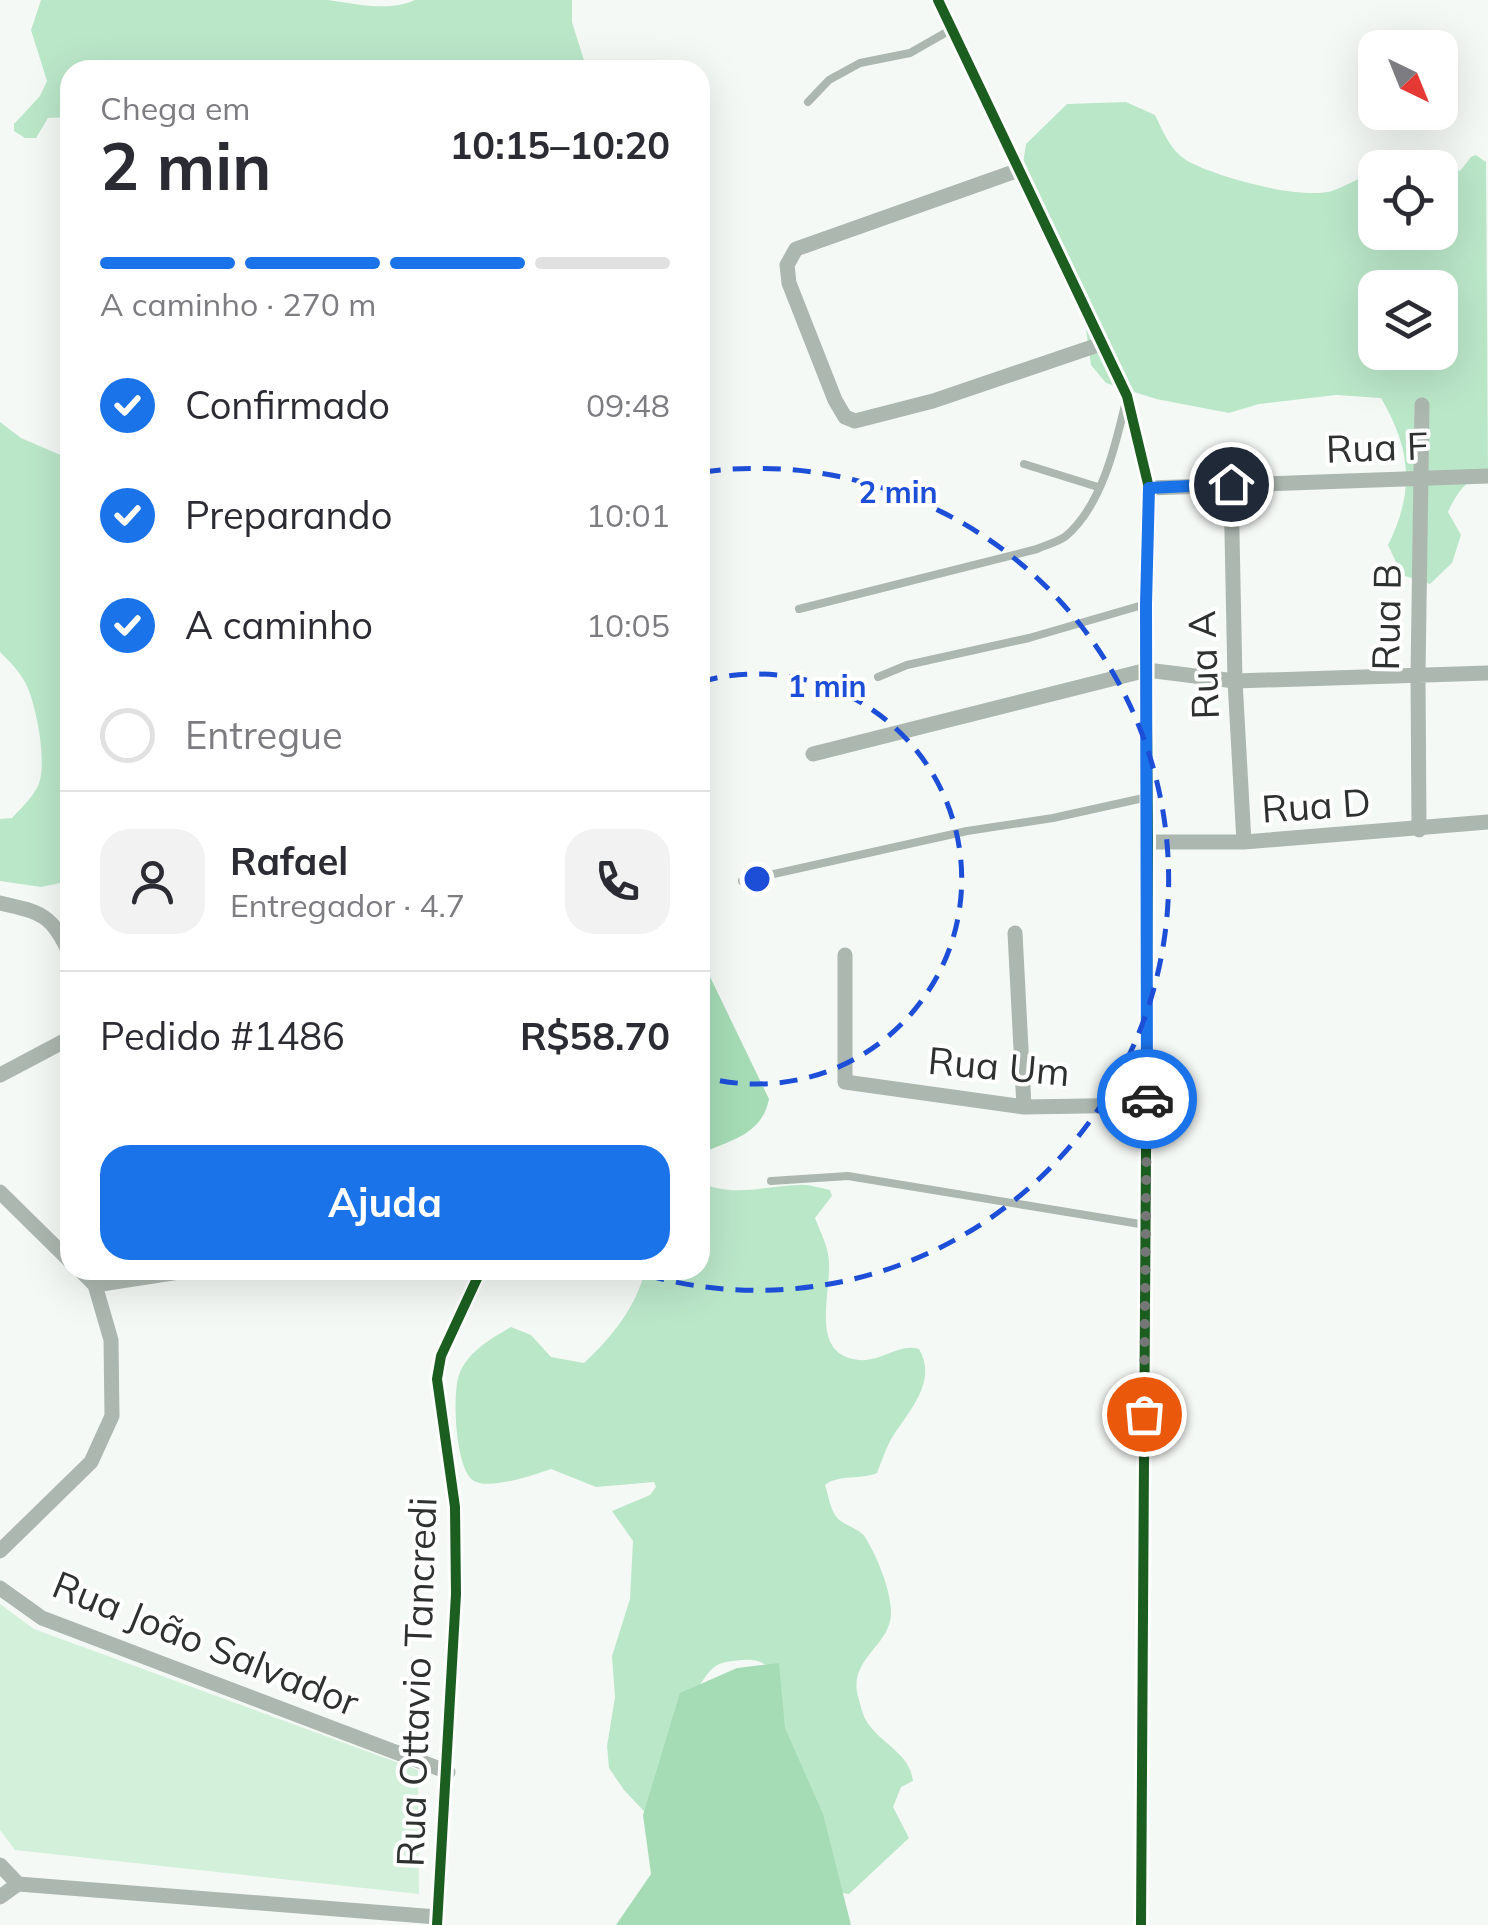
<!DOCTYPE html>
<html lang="pt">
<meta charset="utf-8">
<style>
body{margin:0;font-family:Mulish,sans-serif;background:#f2f2f3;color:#2b2b33;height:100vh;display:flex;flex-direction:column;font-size:38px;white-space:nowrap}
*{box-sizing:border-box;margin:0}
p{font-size:32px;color:#7c7c81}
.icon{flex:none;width:55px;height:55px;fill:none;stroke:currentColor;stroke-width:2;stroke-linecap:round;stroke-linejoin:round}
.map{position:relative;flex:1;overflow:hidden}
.details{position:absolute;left:60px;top:60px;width:650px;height:1220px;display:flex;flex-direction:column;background:#fff;border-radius:30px;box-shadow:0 10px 40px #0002}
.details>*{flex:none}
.needle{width:65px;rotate:137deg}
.tools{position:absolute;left:1358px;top:30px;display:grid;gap:20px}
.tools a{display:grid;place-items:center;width:100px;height:100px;border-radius:20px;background:#fff;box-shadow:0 10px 40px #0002;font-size:50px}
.pin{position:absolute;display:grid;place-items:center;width:85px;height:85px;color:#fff;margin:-42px;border:5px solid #fff;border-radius:50%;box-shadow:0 2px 10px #0007}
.courier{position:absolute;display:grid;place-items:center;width:100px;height:100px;margin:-50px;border:8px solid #1a73e8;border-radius:50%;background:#fff;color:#222;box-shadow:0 2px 12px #0007}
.summary em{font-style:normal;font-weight:700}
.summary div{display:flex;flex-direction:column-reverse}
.summary{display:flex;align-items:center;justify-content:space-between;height:170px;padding:0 40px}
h1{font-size:65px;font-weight:700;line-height:75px}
.bar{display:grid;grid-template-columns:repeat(4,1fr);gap:15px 10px;align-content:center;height:120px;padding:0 40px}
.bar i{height:12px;border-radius:8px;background:#e1e1e2}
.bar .current{background:#1a73e8}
.bar p{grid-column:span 4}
.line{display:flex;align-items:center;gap:25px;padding:0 40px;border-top:2px solid #e1e1e2}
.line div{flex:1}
.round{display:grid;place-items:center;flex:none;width:105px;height:105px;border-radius:30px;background:#f2f2f3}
ol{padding:0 40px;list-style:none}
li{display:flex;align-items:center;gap:30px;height:110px}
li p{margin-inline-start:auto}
li .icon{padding:10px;border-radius:50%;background:#1a73e8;color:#fff;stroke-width:4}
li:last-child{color:#7c7c81}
li i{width:55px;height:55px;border:5px solid #e1e1e2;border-radius:50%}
.primary-button{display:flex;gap:20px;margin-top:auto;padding:20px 40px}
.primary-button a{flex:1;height:115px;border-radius:30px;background:#1a73e8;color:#fff;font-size:40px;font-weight:700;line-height:115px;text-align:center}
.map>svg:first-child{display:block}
</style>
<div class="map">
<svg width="1488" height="1925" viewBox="0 0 1488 1925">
<rect width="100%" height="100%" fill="#f5f9f6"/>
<path fill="#d2f0da" d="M0,1604L34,1629L418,1770L419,1894L15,1850L0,1830Z"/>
<path fill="#bbe7c9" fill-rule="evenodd" d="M41,0H328C356,4 389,12 415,0H572V22L587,70H70V117L48,118L36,138H25L14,131V124L40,96L47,81L31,30Z
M1126,102L1155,115C1163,131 1170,150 1186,160C1215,177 1300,200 1332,191C1346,186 1361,177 1375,171V232H1440V168L1382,167C1411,163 1433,157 1460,171L1471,157L1476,155L1486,162L1488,475C1466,478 1457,493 1448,512L1461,535L1452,563L1430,584L1402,575L1388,545C1415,491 1411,449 1381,398L1336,395L1259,404L1229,413L1156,399L1106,383L1091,365L1085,322L1022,170L1026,144L1067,104ZM1375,288H1440V352H1375Z
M0,422L21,438L70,459V881L41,887L0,881V819L12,818C20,809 31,799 37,788C49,767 36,702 25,682C19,671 9,661 0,652Z
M700,1182C732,1198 764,1186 798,1185C808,1184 820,1188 830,1190L832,1196L815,1218C819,1229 826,1242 828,1254C835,1287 805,1354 859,1360C881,1362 899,1343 919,1349C938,1381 909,1411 893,1436C886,1447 882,1461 877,1473C861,1480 838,1474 825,1485C828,1494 830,1507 835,1515C841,1525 858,1527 865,1537C877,1556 890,1588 891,1610C893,1647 845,1658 859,1700C861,1707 863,1716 867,1722C881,1744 910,1753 913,1781L901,1787L893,1807L909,1838L849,1894L817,1889L770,1670C764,1661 754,1659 743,1660C732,1661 721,1661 713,1668C685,1693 666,1786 656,1824L624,1790L609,1768L607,1746L615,1697L612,1656L630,1599L633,1541L612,1511L650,1495L656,1487L654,1482L596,1487L551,1469C534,1475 490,1490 474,1481C455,1470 452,1394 459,1375C468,1351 491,1339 511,1327L531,1335L551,1357L584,1363C611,1338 637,1306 645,1270H700Z"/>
<path fill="#a5dcb6" d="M700,956L769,1099C762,1135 731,1140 700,1154Z
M779,1663L785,1728L823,1814L851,1925H616L651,1874L643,1815L680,1693L737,1668Z"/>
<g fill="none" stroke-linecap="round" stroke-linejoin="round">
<path stroke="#acb7af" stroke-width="8" d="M808,102L829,80L860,63L910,53L952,29
M1024,464L1098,487
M799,609L1037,549C1046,545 1058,542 1066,536C1101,506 1115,448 1125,405
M878,677L907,665L1029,638L1146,604
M742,881L967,831L1053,818L1148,797
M771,1181L848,1176L1146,1225"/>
<path stroke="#acb7af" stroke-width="15" d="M938,0L1127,396L1149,488L1146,604L1148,842L1141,1925
M1019,170L796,249L787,265L789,283L835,400L845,417L855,421L933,401L1101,344
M1231,484L1235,681L1244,842
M1149,488L1488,476
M813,754L1147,670L1235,681L1488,673
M1419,830L1418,675L1422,405
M1148,842H1244L1488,822
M0,903C41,912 53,915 70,955
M1015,933L1024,1107
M845,955V1082L1024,1107L1147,1105
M0,1075L70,1038
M0,1192L70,1261
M95,1285L192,1270
M0,1551L91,1462L112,1416L111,1340L95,1285L80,1270
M0,1588L42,1618L448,1772
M0,1865L18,1884L437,1917
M0,1897L18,1884
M437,1925L456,1594L455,1507L437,1379L441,1356L481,1270"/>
<g stroke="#fff" stroke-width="16">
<path id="cycleway" d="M938,0L1127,396L1149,488L1146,604L1148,842L1141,1925
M437,1925L456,1594L455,1507L437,1379L441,1356L481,1270"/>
</g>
<use href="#cycleway" stroke="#1b5e20" stroke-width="10"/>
</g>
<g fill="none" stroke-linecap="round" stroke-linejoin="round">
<path stroke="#747775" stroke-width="10" stroke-dasharray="0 18" d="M1144,1414L1147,1099"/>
<path stroke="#1a73e8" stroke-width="12" d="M1147,1099L1146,604L1149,488L1231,484"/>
</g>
<g fill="none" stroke="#1d4ed8" stroke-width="5" stroke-dasharray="18 12">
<path d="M700 682A205 205 0 1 1 700 1076"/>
<path d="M703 472A411 411 0 1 1 633 1271"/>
</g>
<g text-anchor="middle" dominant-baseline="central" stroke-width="8" stroke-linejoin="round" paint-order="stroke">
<g font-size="38" fill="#2e312f" stroke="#fff">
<text transform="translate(1377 447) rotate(-2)">Rua F</text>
<text transform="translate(1386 617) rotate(-89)">Rua B</text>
<text transform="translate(1203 665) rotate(-92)">Rua A</text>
<text transform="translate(1316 805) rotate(-4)">Rua D</text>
<text transform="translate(999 1066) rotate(5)">Rua Um</text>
<text transform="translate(206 1643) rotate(22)">Rua João Salvador</text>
<text transform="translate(416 1682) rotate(-88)">Rua Ottavio Tancredi</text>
</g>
</g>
<circle cx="757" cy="879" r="15" fill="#1d4ed8" stroke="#fff" stroke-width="5"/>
<g font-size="30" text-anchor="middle" font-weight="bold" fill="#1d4ed8" stroke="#fff" stroke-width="8" stroke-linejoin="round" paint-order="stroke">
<text x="898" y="503">2 min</text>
<text x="827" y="697">1 min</text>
</g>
</svg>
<div class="tools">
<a><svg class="needle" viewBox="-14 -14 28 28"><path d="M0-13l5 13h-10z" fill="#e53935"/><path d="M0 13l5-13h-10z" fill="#7c7c81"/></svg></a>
<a><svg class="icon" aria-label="locate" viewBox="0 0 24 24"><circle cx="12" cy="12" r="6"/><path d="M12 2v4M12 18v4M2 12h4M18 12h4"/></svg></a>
<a><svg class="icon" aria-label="layers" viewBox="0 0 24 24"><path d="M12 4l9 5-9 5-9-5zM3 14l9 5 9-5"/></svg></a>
</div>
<div class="pin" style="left:1144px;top:1414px;background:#ea580c"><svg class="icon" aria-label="bag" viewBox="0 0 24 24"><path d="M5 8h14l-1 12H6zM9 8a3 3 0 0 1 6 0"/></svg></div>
<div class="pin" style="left:1231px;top:484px;background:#1f2937"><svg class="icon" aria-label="home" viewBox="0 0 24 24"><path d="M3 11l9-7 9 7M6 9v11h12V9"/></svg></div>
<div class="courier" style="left:1147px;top:1099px"><svg class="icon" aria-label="car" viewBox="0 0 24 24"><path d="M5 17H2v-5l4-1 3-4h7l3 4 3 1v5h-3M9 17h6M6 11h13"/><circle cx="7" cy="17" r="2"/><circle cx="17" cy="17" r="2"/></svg></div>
<section class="details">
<div class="summary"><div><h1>2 min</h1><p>Chega em</p></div><em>10:15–10:20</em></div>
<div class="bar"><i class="current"></i><i class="current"></i><i class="current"></i><i></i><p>A caminho · 270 m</p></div>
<ol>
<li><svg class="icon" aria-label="check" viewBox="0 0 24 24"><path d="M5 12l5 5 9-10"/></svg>Confirmado<p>09:48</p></li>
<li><svg class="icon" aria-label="check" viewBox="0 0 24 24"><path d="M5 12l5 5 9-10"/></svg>Preparando<p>10:01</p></li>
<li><svg class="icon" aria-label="check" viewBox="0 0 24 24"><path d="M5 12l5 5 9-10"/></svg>A caminho<p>10:05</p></li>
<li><i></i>Entregue</li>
</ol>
<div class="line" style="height:180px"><a class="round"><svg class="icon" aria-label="person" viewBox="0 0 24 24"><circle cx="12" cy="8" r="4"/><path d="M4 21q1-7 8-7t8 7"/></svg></a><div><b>Rafael</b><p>Entregador · 4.7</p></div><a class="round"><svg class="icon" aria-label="phone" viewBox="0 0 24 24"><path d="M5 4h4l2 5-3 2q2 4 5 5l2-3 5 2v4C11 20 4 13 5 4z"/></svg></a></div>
<div class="line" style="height:130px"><div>Pedido #1486</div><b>R$58.70</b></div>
<div class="primary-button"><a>Ajuda</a></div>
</section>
</div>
